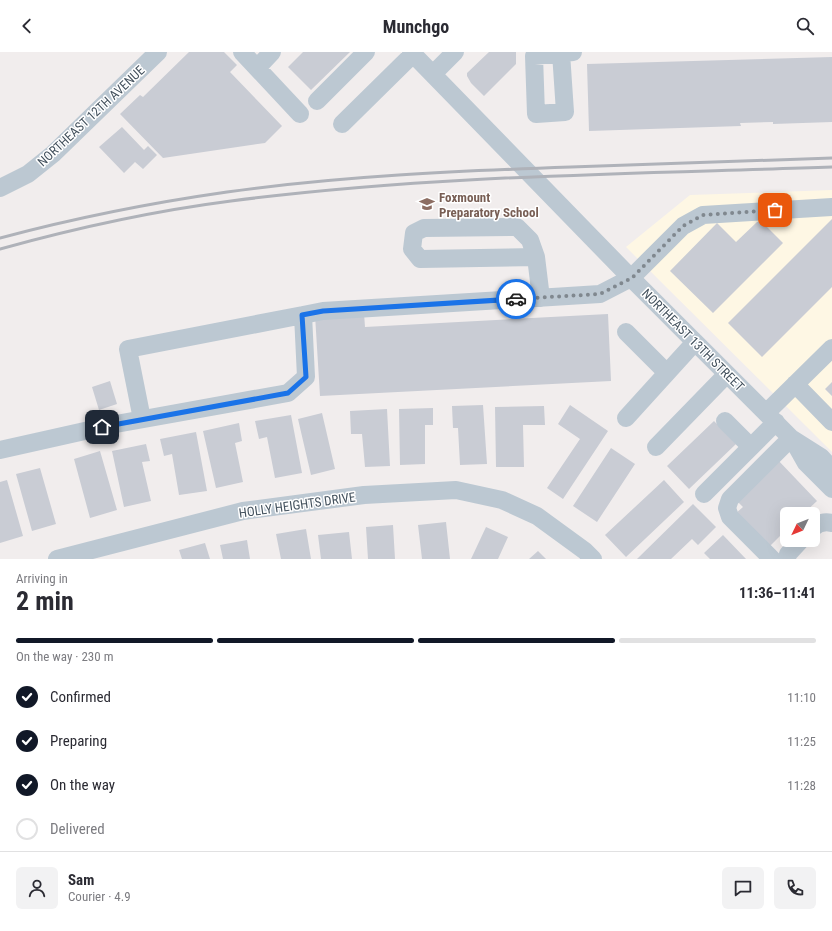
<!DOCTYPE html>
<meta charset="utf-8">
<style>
body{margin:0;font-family:"Roboto Condensed",sans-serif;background:#f2f2f3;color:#2b2b33;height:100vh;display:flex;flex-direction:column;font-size:15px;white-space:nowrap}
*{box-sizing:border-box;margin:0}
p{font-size:13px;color:#7c7c81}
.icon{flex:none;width:22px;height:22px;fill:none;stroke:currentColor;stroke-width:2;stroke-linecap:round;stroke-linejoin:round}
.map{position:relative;height:507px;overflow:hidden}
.sheet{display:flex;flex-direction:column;background:#fff;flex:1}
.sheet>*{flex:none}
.needle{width:26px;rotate:227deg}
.buttons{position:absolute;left:780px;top:455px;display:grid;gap:8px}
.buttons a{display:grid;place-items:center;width:40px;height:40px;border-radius:6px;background:#fff;box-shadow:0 4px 16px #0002;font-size:20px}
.pin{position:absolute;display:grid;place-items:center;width:34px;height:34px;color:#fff;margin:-17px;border-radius:8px;box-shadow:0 2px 6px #0006}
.courier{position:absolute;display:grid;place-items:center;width:40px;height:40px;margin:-20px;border:3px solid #1a73e8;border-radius:50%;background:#fff;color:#222;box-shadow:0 1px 5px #0007}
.headline em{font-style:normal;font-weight:700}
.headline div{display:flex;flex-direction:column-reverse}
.headline{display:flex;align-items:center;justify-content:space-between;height:68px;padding:0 16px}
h1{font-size:26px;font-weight:700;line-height:30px}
.bar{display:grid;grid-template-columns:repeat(4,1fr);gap:6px 4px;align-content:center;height:48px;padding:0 16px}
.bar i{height:5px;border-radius:3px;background:#e1e1e2}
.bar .active{background:#111827}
.bar p{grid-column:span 4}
.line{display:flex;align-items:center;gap:10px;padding:0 16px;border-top:1px solid #e1e1e2}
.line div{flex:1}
.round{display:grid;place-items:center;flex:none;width:42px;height:42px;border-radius:6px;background:#f2f2f3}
ol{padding:0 16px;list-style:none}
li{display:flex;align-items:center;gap:12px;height:44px}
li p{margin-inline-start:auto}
li .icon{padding:4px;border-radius:50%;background:#111827;color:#fff;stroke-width:4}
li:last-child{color:#7c7c81}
li i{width:22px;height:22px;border:2px solid #e1e1e2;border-radius:50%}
header{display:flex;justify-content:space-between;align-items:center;height:52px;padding:0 16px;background:#fff;font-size:18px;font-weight:700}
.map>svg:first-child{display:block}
</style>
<header><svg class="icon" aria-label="back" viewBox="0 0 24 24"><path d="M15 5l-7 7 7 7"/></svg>Munchgo<svg class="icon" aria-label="search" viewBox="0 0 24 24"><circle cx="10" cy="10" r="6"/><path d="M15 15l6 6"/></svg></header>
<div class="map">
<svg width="832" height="507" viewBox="0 0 832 507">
<rect width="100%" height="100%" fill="#f1eded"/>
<path fill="#fef7e4" d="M832,138V400L626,195L690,143Z"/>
<path fill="#c9ccd4" d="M189,0H224L237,13L230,20L282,74L265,91L163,106L120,62L140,43L143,45Z
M303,0H350L311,38L288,15Z
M489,0H516V12L484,44L471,31L467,24V21Z
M832,5V70L773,72V70L740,71L741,74L589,79L587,12Z
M122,75L144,98L148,94L157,103L143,117L135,110L124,121L99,95Z
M832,167V235L762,305L728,271Z
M761,169L783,191L713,261L670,219L717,171L736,190L757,170Z
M364,261L365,275L608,262L611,329L320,344L315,263Z
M110,329L117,352L99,358L92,335Z
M832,330V344L825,337Z
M483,353L487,412L460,413L458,376H453L452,354Z
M570,353L608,379L563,447L547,436L580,387L558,372Z
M544,354L545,373H523L524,415H496L495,355Z
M433,356V373H425V412L400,413L399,357Z
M387,357L390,414L365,415L362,382H351L350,359Z
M322,361L335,417L311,423L298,367Z
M291,363L302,421L275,426L267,385L259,387L255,369Z
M714,369L736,392L689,437L667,414Z
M239,371L242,389L235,391L243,430L216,436L203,379Z
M196,380L207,439L179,443L172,402L164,404L160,387Z
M146,392L150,409L142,410L151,449L124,455L112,399Z
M611,396L635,412L597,470L573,454Z
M100,399L117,458L90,466L74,407Z
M776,406L817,449L803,462H787V477L768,496L735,462L743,455L734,446Z
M40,416L56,472L32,479L16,422Z
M7,428L23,484L0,491V430Z
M664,428L684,450L626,505L605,483Z
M693,452L716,475L698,493L692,487L671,507H637Z
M446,470L450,507H422L418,473Z
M393,473L395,507H368L366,475Z
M486,475L508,485L498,507H471Z
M306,477L311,507H281L276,482Z
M349,480L352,507H321L318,483Z
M723,483L746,507H710L704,501Z
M247,488L250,507H223L220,493Z
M205,491L210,507H182L179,498Z
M538,499L546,507H529Z"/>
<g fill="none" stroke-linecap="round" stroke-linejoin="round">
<path stroke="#bcc8d2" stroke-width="18" d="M242,0L300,62
M411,0L631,226L791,386L821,405L832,417
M561,1L565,60L536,62L534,4L573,0
M257,16L272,0
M433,22L455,0
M317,49L366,0
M342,72L413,2
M0,136L28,122L53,102L158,0
M536,205L420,207L412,197L414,181L424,176L517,175L530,188L536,205L541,246
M626,280L667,321
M795,332L832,370
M766,361L832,296
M626,366L695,290
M142,367L128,297L303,263
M725,369L751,395
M793,388L806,411L832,437
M656,395L727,322
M0,398L116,372L288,341L306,325L303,263L323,259L600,242L631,226L683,174L703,163L832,155
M704,442L776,370
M813,476C818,471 825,469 832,471
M57,507L243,459L364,443L456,438L502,448L537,464L585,499L593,507
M772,507L730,465L727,456L730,447L791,386
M787,507L788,502L801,488"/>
<path stroke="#afb2b9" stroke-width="3" d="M0,186C75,166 150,151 227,140C341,124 456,119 571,115C658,112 745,109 832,106
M0,197C76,176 153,159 231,149C430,123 632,122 832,115"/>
</g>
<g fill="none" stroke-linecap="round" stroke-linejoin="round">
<path stroke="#80888f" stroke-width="4" stroke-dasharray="0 7.2" d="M516,247L600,242L632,226L683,174L703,163L775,158"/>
<path stroke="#1a73e8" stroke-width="5" d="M102,375L288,341L306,325L302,263L323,259L516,247"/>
</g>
<defs>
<g id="school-bare" transform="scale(1.2)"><path d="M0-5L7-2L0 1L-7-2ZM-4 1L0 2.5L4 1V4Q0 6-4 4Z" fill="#8d6e63" stroke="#fff" stroke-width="2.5" paint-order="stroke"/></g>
</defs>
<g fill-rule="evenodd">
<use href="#school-bare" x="427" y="152"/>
</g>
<g text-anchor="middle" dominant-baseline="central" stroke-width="3" stroke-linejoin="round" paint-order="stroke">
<g font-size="13" fill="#43515d" stroke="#fff">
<text transform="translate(91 64) rotate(-43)">NORTHEAST 12TH AVENUE</text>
<text transform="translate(693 288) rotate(45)">NORTHEAST 13TH STREET</text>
<text transform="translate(297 453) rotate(-8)">HOLLY HEIGHTS DRIVE</text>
</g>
<g font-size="13" font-weight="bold" fill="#785e54" stroke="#fff" text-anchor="start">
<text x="439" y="145">Foxmount<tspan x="439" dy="15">Preparatory School</tspan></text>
</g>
</g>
</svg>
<div class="buttons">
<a><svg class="needle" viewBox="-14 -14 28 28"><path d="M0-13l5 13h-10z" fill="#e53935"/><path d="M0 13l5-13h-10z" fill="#7c7c81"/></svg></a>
</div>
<div class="pin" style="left:775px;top:158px;background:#ea580c"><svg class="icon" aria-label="bag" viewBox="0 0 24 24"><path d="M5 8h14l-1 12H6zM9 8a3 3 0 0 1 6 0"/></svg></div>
<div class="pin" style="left:102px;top:375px;background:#1f2937"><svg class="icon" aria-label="home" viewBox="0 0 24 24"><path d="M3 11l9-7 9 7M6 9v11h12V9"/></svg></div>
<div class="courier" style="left:516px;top:247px"><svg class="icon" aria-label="car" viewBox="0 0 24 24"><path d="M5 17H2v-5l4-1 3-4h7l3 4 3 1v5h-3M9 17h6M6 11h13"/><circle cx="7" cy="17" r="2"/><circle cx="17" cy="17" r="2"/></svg></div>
</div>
<section class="sheet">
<div class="headline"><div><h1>2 min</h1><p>Arriving in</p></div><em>11:36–11:41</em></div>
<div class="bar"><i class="active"></i><i class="active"></i><i class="active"></i><i></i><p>On the way · 230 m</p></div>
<ol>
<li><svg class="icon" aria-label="check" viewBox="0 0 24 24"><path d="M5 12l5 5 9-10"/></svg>Confirmed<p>11:10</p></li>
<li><svg class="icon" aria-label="check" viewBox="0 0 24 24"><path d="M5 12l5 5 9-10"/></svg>Preparing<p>11:25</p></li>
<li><svg class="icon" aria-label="check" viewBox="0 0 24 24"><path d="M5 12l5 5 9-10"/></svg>On the way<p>11:28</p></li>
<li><i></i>Delivered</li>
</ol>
<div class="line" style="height:72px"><a class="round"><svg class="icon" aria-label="person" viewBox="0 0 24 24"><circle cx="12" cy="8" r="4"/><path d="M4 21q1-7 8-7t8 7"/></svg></a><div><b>Sam</b><p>Courier · 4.9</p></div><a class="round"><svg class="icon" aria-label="chat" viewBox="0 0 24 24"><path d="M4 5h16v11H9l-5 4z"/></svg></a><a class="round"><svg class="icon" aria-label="phone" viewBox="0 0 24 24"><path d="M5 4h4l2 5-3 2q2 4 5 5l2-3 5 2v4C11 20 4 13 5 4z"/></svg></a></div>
</section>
